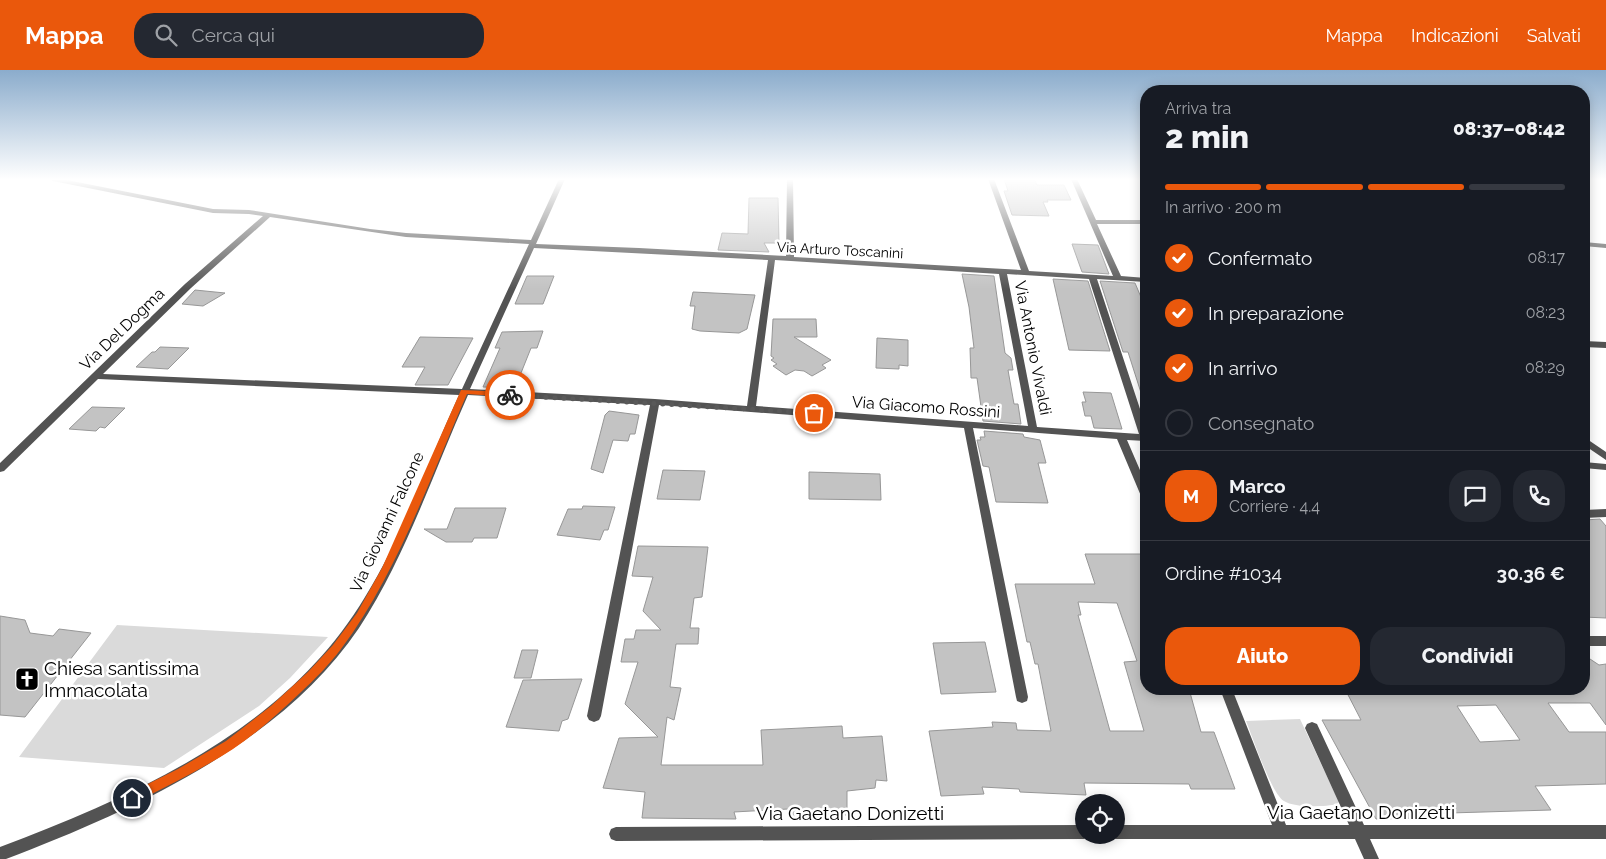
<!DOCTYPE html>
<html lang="it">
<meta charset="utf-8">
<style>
body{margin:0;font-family:Raleway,sans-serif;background:#242831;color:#f1f3f6;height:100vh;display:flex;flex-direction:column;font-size:19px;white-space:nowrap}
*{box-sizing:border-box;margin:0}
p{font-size:16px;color:#9ea1a6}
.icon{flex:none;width:28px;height:28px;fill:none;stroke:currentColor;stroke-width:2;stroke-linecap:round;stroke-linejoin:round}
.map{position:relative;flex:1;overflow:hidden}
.details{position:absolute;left:1140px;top:15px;width:450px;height:610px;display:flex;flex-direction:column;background:#171b24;border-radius:20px;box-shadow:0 2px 12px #0003}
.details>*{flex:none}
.tools{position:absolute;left:1075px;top:724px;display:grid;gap:10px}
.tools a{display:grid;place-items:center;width:50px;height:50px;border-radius:50%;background:#171b24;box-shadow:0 2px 12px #0003;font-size:25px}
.pin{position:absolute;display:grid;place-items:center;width:42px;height:42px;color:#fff;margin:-21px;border:2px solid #fff;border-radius:50%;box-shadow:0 1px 5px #0007}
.courier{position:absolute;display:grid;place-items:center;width:50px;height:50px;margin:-25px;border:4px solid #ea580c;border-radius:50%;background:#fff;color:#222;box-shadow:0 1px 6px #0007}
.head em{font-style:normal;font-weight:800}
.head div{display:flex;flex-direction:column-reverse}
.head{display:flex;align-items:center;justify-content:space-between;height:85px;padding:0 25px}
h1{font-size:32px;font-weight:800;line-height:38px}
.bar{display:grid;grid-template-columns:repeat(4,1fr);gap:8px 5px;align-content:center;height:60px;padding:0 25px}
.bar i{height:6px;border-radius:4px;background:#363941}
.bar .active{background:#ea580c}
.bar p{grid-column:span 4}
.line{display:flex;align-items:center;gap:12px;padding:0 25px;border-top:1px solid #363941}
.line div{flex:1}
.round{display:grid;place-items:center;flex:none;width:52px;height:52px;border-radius:20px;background:#242831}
ol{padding:0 25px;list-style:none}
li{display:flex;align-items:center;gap:15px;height:55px}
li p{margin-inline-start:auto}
li .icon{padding:5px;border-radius:50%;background:#ea580c;color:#fff;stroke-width:4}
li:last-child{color:#9ea1a6}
li i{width:28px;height:28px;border:2px solid #363941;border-radius:50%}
.primary-button{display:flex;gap:10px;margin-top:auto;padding:10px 25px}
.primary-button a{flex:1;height:58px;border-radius:20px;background:#ea580c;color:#fff;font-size:20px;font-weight:800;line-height:58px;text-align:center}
.primary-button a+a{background:#242831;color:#f1f3f6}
header{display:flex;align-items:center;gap:30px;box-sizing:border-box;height:70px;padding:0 25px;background:#ea580c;color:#fff}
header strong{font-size:24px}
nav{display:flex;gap:28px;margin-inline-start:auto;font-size:18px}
.search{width:350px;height:45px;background:#242831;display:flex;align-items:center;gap:12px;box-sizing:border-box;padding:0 18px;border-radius:20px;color:#9ea1a6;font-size:19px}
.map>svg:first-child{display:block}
</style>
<header>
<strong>Mappa</strong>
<div class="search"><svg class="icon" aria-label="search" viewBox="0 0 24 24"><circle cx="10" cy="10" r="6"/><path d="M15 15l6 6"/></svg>Cerca qui</div>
<nav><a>Mappa</a><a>Indicazioni</a><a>Salvati</a></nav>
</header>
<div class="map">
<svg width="1606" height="789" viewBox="0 0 1606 789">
<rect width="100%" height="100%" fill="#fff"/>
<path fill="#dadada" d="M117,555L328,567L290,608L259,636L164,698L19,687Z
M1300,649L1339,732L1337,734C1325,737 1294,738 1284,731C1271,723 1253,668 1246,651Z"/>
<path fill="#c3c3c3" stroke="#979797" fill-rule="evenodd" d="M1004,109H1034L1037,115H1064L1071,130H1047L1048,132H1043L1049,146L1012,145L1004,121H1008Z
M749,128H778L779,173H764L769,182L718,180L722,163L748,164Z
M1072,174L1098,175L1109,204L1082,202Z
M962,204L994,206L1005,283L1011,288L1013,300H1008L1014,334H1018L1021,354L983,351L977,308H971L970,278H974L969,237Z
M527,206H554L543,234H515Z
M1053,209L1088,211L1110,281L1069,280Z
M1100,211L1135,213L1146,239V328L1143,329L1128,282H1123Z
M195,220L225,223L203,236L182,234Z
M693,222L755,225L747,259L739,263L700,261L692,259L695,236H690Z
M773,249H816L817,267H794L831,290L822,295L826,298L812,306L804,301L795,300L786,305L773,296L777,294L771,290L774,288L771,286Z
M543,261L537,278H531L515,318L483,317L500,278H495L502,262Z
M420,267L473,268L448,315H415L425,297H402Z
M877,268L908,270V296L899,295V299L876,298Z
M160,277L189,278L168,299L136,297L152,282H155Z
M1083,322L1111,323L1122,359L1094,358L1091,346H1085L1082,332H1086Z
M92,337L125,338L105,358L100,357L96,361L69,359Z
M609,341L639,345L635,364H630L628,371L613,370L603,403L591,399L605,345Z
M984,361L1023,364L1024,367L1040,370L1046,393H1038L1048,433L996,432L989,397L983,396L977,370H981L980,367H985Z
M663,400L705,401L700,430L657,429Z
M809,402L880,404L881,430L809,429Z
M583,436L615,437L608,460H604L600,470L557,465L568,439H582Z
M455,438H506L497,468H474L472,472H446L424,459H447Z
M1600,449L1606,456V548L1584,547V450Z
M638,476L708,477L702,527L694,528L690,558H699L698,574H676L670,617L681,618L674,650L667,647L661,695H763L761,660L842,656L843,668L882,666L887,711L876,710L875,718L847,721V745L789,747L788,739L734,742L736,749L642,748L645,722L603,718L619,668L658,667L625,634L638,592H621L625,569H634L636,560H661L643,541L653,507L632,506Z
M1085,484H1142L1146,497V619H1189L1201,662H1214L1235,719H1191L1189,714L1084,713L1086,725L1020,722L1019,719L982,717L984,724L941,726L929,661L993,657L992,652L1016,653L1017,660L1051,661L1038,594H1035L1030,572H1027L1015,514H1095ZM1078,532L1117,533L1137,591L1124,592L1144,661H1110L1078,545H1081Z
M0,546L25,550L30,563L53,566L59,559L91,563L25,647L0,645Z
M985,572L996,622L941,624L933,573Z
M522,580H538L531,608H514Z
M1584,585L1599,595L1606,594V655L1590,633H1548L1569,662H1606V714L1535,716L1551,740L1416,744L1418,748L1376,749L1322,650H1361L1345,619H1584ZM1496,635L1520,670L1480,672L1457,636Z
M582,609L568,649L562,651L559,661L506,657L523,610Z"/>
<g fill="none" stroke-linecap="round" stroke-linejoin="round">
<path fill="#535353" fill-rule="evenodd" d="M50,109H62L213,139L249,140L370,159L406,163L531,170L559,109H565L536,174L639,178L786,186L787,109H793L794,187L1021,200L988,109H994L1029,201L1113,206L1071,109H1077L1096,150H1146V154H1097L1121,206L1146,208V212L1097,209L1146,357V371L1127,370L1146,414V430L1142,429L1141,426L1117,369L973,358L1028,627L1027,631L1022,633L1017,631L1016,627L964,358L659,335L601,646L599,650L594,652L589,650L587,646L650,335L468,325C433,403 406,486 359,558C281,674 132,741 6,789H0V777C138,725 286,659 365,527C404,464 428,392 459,325L98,309L4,401L0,402V393L185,214L263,146L249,144L213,143L53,111ZM270,147L406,167L529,174L462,319L103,304L191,218ZM534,178L768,190L747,336L655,329L470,319ZM775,190L999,204L1028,356L756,336ZM1007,204L1089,209L1139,364L1037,357Z
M1142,109H1146V111L1143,110Z
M1584,172L1606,174V178L1584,176Z
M1584,271L1606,272V278L1584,277Z
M1584,367L1606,382V390L1584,375Z
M1584,392L1606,394V400L1584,398Z
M1606,439V447L1584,448V440Z
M1584,566H1606V576H1584Z
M1220,619H1232L1286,755H1349L1305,658L1307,654L1312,652L1317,654L1364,755H1606V769H1370L1379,789H1364L1355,769H1116L1111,767L1110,765H1116V755H1272Z
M1084,755V765H1090L1084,769L616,771L611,769L609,764L611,759L616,757Z"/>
</g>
<linearGradient id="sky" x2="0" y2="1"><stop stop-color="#8baccc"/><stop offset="0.5" stop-color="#fff"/><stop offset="1" stop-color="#fff" stop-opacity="0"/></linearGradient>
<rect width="1606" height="219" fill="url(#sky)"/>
<path fill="#ea580c" d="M461,320L510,322L514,325L510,327L467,324C430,408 396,506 341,579C329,595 314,610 300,623C279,643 257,663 233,679C202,699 169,715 136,732L132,733L128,732L126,728L128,724L178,699L226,671L271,636L308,602L333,575L357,543L382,498Z"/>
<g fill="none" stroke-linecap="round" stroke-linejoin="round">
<path stroke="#595959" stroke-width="5" stroke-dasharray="0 9" d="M510,325L814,343"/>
</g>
<defs>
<g id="church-square" transform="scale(1.25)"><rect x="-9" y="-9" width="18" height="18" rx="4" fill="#000" stroke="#fff"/><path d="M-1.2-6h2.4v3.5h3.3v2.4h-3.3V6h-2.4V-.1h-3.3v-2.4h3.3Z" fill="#fff"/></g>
</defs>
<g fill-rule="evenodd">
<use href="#church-square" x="27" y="609"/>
</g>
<g text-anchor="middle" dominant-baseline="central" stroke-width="5" stroke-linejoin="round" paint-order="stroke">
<g font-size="14" fill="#000" stroke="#fff">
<text transform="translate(840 180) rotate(3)">Via Arturo Toscanini</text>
</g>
<g font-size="16" fill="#000" stroke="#fff">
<text transform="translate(122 259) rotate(-44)">Via Del Dogma</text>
<text transform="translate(1033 278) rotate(79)">Via Antonio Vivaldi</text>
<text transform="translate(926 337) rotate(4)">Via Giacomo Rossini</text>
<text transform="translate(387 452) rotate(-65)">Via Giovanni Falcone</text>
</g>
<g font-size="19" fill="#000" stroke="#fff" text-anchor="start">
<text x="44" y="598">Chiesa santissima<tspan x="44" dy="22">Immacolata</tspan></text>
</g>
<g font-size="19" fill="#000" stroke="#fff">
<text x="1361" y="742">Via Gaetano Donizetti</text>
<text x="850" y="743">Via Gaetano Donizetti</text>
</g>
</g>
</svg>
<div class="tools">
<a><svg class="icon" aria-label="locate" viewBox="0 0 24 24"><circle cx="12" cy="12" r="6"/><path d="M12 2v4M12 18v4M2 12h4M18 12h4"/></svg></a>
</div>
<div class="pin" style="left:814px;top:343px;background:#ea580c"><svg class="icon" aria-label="bag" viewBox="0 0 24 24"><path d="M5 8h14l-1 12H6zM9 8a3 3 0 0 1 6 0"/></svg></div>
<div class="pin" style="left:132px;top:728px;background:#1f2937"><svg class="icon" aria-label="home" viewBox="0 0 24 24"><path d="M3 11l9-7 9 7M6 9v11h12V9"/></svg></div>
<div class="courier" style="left:510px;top:325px"><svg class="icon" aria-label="bike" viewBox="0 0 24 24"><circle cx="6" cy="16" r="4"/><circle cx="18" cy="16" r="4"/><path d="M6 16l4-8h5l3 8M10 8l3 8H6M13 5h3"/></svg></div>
<section class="details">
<div class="head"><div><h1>2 min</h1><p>Arriva tra</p></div><em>08:37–08:42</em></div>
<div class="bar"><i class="active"></i><i class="active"></i><i class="active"></i><i></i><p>In arrivo · 200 m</p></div>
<ol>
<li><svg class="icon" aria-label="check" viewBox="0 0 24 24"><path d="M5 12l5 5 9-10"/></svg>Confermato<p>08:17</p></li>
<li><svg class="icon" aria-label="check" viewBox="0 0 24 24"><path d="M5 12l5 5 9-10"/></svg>In preparazione<p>08:23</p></li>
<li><svg class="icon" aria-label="check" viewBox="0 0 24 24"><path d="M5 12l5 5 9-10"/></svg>In arrivo<p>08:29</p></li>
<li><i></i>Consegnato</li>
</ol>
<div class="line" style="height:90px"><b class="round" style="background:#ea580c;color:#fff">M</b><div><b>Marco</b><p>Corriere · 4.4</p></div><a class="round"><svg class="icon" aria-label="chat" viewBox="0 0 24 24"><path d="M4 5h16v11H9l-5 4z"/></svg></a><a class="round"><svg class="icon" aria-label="phone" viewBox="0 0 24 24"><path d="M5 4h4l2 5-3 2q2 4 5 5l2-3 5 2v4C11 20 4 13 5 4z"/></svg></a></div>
<div class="line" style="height:65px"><div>Ordine #1034</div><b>30.36 €</b></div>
<div class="primary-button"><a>Aiuto</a><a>Condividi</a></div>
</section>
</div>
